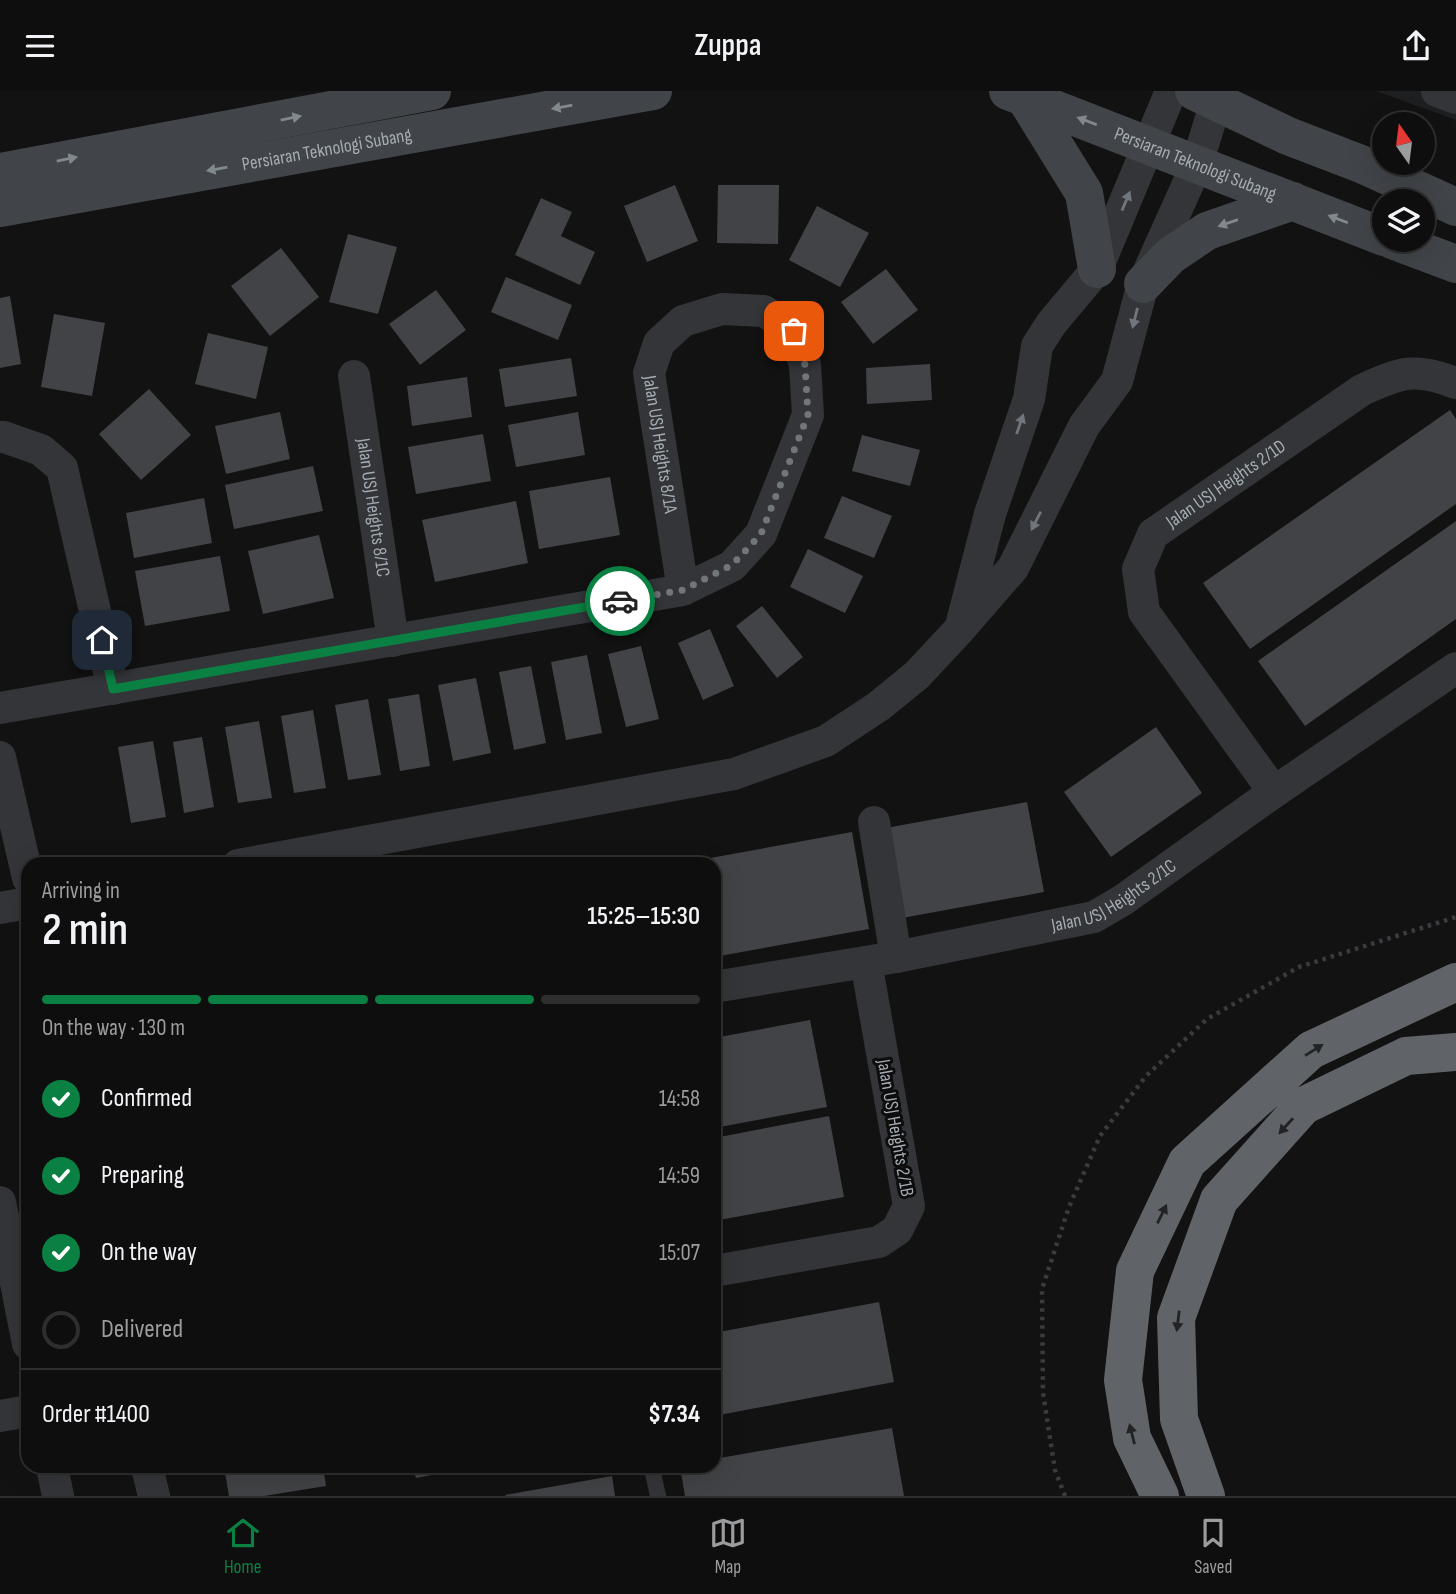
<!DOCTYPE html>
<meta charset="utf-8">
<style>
body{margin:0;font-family:"Sofia Sans Condensed",sans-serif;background:#1c1c1c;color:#f1f3f6;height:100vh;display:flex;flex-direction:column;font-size:26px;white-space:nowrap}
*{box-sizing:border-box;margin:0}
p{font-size:23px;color:#9b9c9e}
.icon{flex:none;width:38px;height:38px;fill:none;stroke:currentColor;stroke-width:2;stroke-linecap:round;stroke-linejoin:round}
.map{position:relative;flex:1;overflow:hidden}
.side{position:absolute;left:21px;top:766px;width:700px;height:616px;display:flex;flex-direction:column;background:#0e0e0e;border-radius:21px;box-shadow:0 7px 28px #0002,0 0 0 2px #2e2e2e}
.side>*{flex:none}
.needle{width:46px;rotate:346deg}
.fabs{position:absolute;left:1372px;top:21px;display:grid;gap:14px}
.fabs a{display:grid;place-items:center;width:63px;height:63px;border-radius:50%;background:#0e0e0e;box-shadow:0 7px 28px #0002,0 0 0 2px #2e2e2e;font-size:35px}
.pin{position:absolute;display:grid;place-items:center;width:60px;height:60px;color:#fff;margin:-30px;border-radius:14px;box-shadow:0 4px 10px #0006}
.courier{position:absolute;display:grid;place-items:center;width:70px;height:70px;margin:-35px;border:5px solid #0b8043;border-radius:50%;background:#fff;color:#222;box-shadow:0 2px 9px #0007}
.overview em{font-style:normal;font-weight:600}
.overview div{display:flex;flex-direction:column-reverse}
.overview{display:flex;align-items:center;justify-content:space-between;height:119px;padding:0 21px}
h1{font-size:46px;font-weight:600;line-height:52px}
.bar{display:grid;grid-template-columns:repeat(4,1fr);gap:10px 7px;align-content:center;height:84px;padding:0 21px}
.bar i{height:9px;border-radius:5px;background:#2e2e2e}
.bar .on{background:#0b8043}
.bar p{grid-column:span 4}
.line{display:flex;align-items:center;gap:18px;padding:0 21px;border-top:2px solid #2e2e2e}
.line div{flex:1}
ol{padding:0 21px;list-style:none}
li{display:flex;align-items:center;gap:21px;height:77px}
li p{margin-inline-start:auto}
li .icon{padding:7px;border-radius:50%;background:#0b8043;color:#fff;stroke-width:4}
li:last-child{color:#9b9c9e}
li i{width:38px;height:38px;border:4px solid #2e2e2e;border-radius:50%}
header{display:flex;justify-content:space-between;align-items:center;height:91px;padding:0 21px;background:#0e0e0e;font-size:32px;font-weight:600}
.tab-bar{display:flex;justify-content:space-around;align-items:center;height:98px;border-top:2px solid #2e2e2e;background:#0e0e0e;font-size:19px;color:#9b9c9e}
.tab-bar a{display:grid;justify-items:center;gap:4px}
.tab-bar .on{color:#0b8043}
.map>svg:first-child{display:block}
</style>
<header><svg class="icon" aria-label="menu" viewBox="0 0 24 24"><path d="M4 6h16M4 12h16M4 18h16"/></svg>Zuppa<svg class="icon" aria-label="share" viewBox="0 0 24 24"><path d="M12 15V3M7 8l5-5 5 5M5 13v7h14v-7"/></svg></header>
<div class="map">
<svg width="1456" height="1405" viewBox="0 0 1456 1405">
<rect width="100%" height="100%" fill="#121213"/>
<path fill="#1e1f20" d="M1376,0H1456V29Z"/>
<path fill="#414346" d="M675,94L698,150L647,171L624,115Z
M718,94H779L778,153L717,152Z
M541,107L572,121L561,145L595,161L580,194L515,164Z
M817,115L869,142L840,196L789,169Z
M348,143L397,156L378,223L329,211Z
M281,157L319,206L270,245L231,195Z
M886,178L918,219L873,253L841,211Z
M506,186L572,214L558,249L491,221Z
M436,199L466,239L420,274L389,233Z
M10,205L21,273L0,277V207Z
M54,223L105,232L92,305L41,296Z
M208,242L268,256L256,308L195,293Z
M571,267L577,305L505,316L499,278Z
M930,273L932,309L867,313L866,277Z
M467,286L472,326L412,335L407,295Z
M149,298L191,344L141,389L99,343Z
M1450,319L1456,328V413L1250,558L1203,492Z
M280,321L290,368L226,383L215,335Z
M578,321L585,364L516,376L508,334Z
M483,343L491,390L416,403L408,356Z
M862,344L920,359L910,395L852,380Z
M313,375L323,420L234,438L225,394Z
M610,386L620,444L539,458L529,400Z
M842,405L892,425L874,467L824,447Z
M204,407L212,452L134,467L126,422Z
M516,410L528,472L435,491L422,429Z
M1456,430V528L1305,635L1258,570Z
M319,444L334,507L263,523L248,460Z
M808,458L863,485L845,522L790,496Z
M220,465L230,520L145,535L135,480Z
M762,515L803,566L777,587L736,535Z
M710,538L734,595L703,609L678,552Z
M641,555L659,628L626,636L608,563Z
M587,564L602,642L566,649L551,571Z
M531,575L546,652L514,659L499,581Z
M476,587L491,662L453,670L438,594Z
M419,603L430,675L400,680L388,608Z
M368,608L381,684L348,689L335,614Z
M313,619L326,697L294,702L281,625Z
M259,630L272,707L238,712L225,636Z
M1156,636L1202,702L1111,766L1064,701Z
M202,646L214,716L184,722L173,651Z
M153,650L166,726L131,732L118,656Z
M1027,711L1044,801L902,827L886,737Z
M852,741L869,838L714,866V774L683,772Z
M810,929L827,1016L714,1037V947Z
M829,1025L844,1106L714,1130V1047Z
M879,1211L894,1291L714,1325V1242Z
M892,1337L904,1405H685L680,1376H714V1368Z
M224,1376H323L326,1395L264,1405H229Z
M413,1376H467V1377L416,1387Z
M612,1385L615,1405H506L505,1404Z"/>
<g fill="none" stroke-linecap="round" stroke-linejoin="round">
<path stroke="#393c3f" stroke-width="4.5" stroke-dasharray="3.5 5" stroke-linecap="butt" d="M1065,1405L1055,1379L1043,1302L1042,1198L1069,1116L1100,1045L1146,985L1207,928L1299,876L1456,826"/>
<path stroke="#333538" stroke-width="16" d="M653,1382L658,1405"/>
<g stroke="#333538" stroke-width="32">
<path d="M1437,0L1456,7"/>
<path id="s1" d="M354,285L393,550"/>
<path d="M0,346H4L41,359L62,377L113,598"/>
<path d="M962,531L990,423L1029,308L1037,255L1051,233L1097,178L1171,0"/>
<path id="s2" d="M0,617L683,499L732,475L761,443L808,324L805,274L794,240L764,220L722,218L683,230L659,252L649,282L683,499"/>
<path d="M0,666L28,787"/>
<path id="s3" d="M1274,701L1144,521L1138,478L1153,443L1362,299C1401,281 1415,276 1456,292"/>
<path d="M874,731L896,866"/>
<path d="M238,774L734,683L826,650L879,615L917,584L959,539L1013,477L1084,335L1117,290L1143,193L1197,73L1216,11L1213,0"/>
<path d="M0,817L28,812"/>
<path id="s4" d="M714,896L896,866L1094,826L1123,809L1274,701L1456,577"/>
<path d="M0,1111L28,1253"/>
<path d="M714,1180L879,1151L897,1139L909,1115L866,871"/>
<path d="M0,1325L28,1320"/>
<path d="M52,1376L58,1405"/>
<path d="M147,1376L154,1405"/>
</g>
<g stroke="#414448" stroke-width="38">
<path id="s5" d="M1008,0L1384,146"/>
<path d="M1194,0L1288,45L1361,73L1456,116"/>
<path d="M1024,5L1084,102L1097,178"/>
<path d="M0,81L432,0"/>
<path id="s6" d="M0,117L653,0"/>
<path d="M1392,149L1456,173"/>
<path d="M1143,193L1170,165L1207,140L1293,110"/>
</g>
<path stroke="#606469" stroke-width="38" d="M1160,1405L1132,1347L1123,1289L1135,1180L1187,1071L1311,959L1456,891
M1206,1405L1179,1328L1176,1227L1219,1109L1303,1015L1406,965L1456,961"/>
</g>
<defs><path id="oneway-solid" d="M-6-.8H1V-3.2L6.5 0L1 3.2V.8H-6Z" transform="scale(1.75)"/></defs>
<g fill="#81888e">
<use href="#oneway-solid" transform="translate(562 16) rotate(170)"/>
<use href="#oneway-solid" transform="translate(291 27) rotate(-11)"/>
<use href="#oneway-solid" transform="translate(1087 30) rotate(-159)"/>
<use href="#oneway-solid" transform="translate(67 68) rotate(-11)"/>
<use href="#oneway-solid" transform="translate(217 78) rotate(170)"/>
<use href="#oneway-solid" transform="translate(1338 128) rotate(-159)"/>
<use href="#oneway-solid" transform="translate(1228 132) rotate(161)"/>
</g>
<g fill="#71767c">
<use href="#oneway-solid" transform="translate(1126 110) rotate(-67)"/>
<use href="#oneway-solid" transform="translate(1135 227) rotate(104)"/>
<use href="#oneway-solid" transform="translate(1020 333) rotate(-71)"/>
<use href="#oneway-solid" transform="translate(1036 430) rotate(117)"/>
</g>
<g fill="#222325">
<use href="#oneway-solid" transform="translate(1314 959) rotate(-32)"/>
<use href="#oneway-solid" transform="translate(1286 1035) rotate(132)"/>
<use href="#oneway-solid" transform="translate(1162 1123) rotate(-64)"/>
<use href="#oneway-solid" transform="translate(1178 1230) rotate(97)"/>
<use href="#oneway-solid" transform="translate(1132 1343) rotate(-104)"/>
</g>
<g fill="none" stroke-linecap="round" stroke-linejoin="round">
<path stroke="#71767b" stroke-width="7" stroke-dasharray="0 12.6" d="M620,510L683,499L732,474L761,443L808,324L805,274L794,240"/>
<path stroke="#0b8043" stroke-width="9" d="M102,549L113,598L620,510"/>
</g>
<g text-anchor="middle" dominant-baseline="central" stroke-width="6" stroke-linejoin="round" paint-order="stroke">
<g font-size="19" fill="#a4acb3" stroke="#0d0d0e">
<text stroke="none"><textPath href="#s6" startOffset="332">Persiaran Teknologi Subang</textPath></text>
<text stroke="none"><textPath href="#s5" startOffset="201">Persiaran Teknologi Subang</textPath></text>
<text stroke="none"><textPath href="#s2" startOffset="1260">Jalan USJ Heights 8/1A</textPath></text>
<text stroke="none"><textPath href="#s3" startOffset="392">Jalan USJ Heights 2/1D</textPath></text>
<text stroke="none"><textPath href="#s1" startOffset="133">Jalan USJ Heights 8/1C</textPath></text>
<text stroke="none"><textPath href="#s4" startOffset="413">Jalan USJ Heights 2/1C</textPath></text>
<text transform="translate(895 1037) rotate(80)">Jalan USJ Heights 2/1B</text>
</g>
</g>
</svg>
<div class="fabs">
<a><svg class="needle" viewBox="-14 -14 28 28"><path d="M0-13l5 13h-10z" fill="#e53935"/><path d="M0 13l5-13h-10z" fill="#9b9c9e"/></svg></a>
<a><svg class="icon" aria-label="layers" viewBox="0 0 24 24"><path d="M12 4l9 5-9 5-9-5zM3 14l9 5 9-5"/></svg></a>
</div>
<div class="pin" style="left:794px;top:240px;background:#ea580c"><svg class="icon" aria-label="bag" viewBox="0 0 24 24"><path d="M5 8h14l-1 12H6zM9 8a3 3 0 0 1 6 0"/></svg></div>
<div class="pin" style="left:102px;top:549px;background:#1f2937"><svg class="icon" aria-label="home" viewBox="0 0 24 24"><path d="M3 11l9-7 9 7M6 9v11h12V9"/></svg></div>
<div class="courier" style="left:620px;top:510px"><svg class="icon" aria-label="car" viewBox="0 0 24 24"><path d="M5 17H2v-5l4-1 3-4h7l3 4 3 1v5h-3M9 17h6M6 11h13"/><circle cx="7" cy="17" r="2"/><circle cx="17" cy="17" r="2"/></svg></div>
<section class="side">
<div class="overview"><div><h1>2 min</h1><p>Arriving in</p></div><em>15:25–15:30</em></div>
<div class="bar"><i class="on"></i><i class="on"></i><i class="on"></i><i></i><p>On the way · 130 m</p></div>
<ol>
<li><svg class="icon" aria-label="check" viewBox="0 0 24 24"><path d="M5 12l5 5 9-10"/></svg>Confirmed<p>14:58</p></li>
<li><svg class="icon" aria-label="check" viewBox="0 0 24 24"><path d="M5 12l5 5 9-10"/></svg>Preparing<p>14:59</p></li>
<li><svg class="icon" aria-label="check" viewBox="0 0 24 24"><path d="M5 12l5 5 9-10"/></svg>On the way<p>15:07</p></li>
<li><i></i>Delivered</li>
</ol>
<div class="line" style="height:91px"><div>Order #1400</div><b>$7.34</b></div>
</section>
</div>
<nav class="tab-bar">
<a class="on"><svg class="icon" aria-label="home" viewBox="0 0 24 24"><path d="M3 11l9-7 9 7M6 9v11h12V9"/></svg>Home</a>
<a><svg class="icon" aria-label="map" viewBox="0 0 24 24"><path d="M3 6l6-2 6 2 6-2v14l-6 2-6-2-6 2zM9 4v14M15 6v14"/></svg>Map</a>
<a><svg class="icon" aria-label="saved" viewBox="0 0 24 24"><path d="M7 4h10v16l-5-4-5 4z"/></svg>Saved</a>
</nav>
